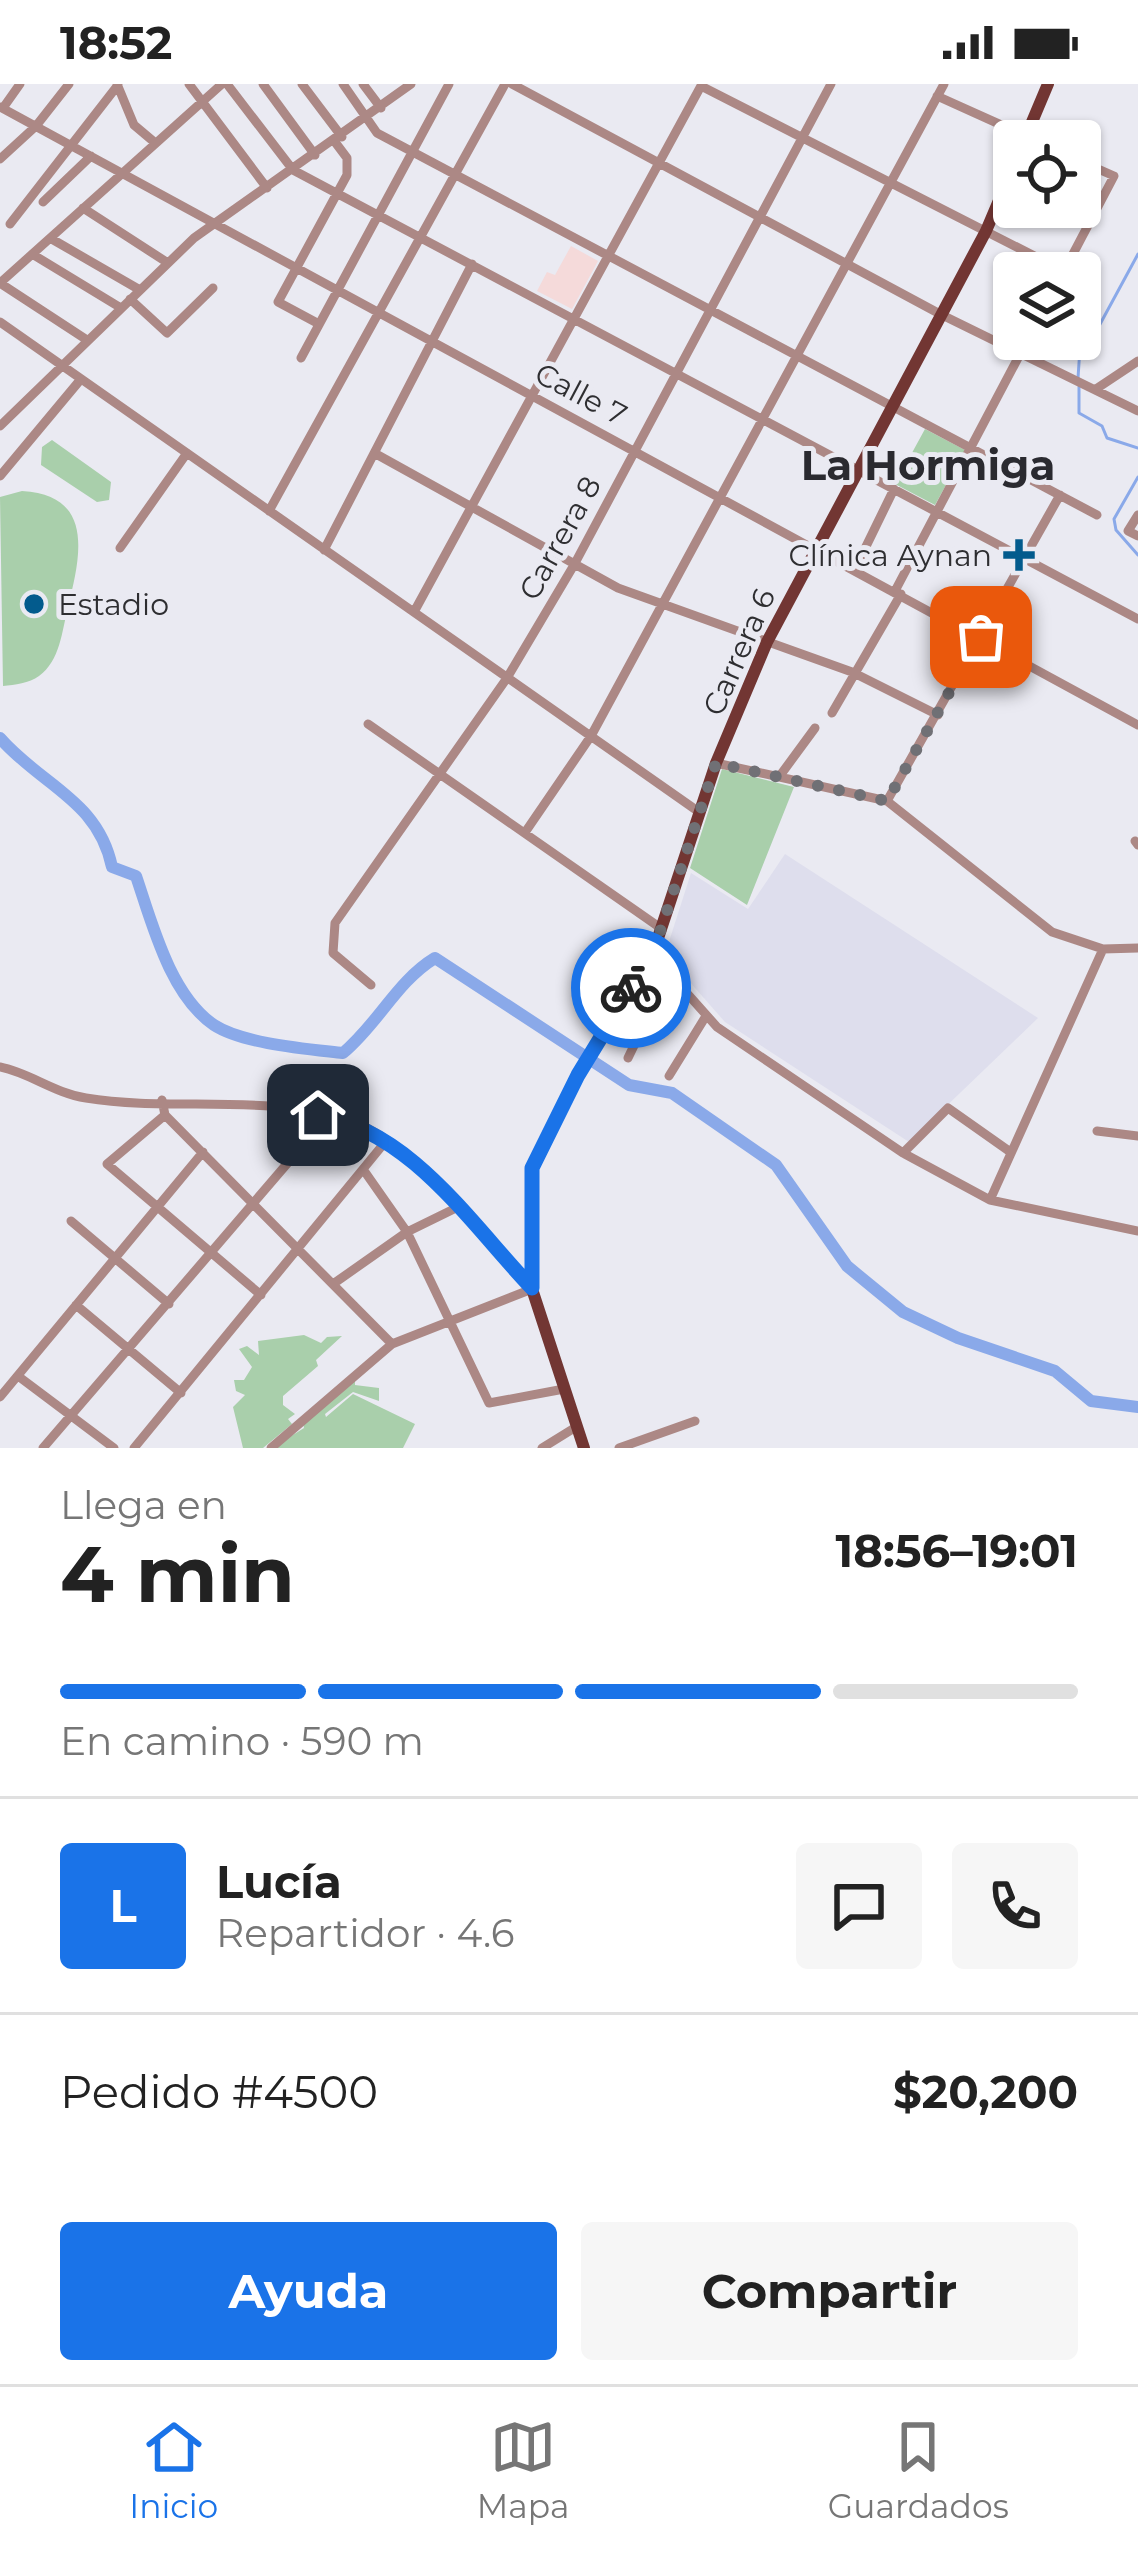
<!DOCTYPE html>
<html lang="es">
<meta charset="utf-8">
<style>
body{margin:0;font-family:Montserrat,sans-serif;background:#f6f6f6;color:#222;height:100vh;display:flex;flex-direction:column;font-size:45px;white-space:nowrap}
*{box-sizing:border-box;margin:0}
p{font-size:39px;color:#767676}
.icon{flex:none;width:66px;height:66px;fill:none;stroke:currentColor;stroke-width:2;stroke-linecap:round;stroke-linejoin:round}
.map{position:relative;height:1364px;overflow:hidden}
.drawer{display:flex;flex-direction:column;background:#fff;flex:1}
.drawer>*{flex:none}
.tools{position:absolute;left:993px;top:36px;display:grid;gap:24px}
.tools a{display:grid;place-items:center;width:108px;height:108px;border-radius:12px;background:#fff;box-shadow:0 3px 9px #0004;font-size:60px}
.pin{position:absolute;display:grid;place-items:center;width:102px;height:102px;color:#fff;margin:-51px;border-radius:24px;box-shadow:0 6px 18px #0006}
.courier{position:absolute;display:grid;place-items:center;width:120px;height:120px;margin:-60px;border:9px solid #1a73e8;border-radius:50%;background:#fff;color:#222;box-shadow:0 3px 15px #0007}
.summary em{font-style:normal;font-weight:700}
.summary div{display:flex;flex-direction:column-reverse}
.summary{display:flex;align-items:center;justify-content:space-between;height:204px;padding:0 60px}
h1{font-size:78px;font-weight:700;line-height:90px}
.bar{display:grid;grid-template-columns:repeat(4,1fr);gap:18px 12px;align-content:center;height:144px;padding:0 60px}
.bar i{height:15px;border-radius:9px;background:#e0e0e0}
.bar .on{background:#1a73e8}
.bar p{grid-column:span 4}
.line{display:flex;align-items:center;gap:30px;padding:0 60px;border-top:3px solid #e0e0e0}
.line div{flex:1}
.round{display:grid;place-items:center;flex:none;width:126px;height:126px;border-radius:12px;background:#f6f6f6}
.primary-button{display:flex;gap:24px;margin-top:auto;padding:24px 60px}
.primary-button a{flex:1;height:138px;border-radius:12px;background:#1a73e8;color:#fff;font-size:48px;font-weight:700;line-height:138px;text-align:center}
.primary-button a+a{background:#f6f6f6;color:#222}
.status{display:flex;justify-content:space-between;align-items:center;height:84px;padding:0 60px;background:#fff;direction:ltr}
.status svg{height:33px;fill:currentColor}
.dock{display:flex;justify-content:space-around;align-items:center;height:168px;border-top:3px solid #e0e0e0;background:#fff;font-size:33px;color:#767676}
.dock a{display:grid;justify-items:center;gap:6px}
.dock .on{color:#1a73e8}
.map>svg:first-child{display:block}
</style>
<div class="status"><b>18:52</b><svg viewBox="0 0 49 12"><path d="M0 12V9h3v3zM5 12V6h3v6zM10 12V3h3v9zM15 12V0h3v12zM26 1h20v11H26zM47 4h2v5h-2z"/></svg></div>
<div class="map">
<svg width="1138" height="1364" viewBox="0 0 1138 1364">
<rect width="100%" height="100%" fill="#eaeaf2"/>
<path fill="#f5dada" d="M571,162L598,177L572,225L537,207L547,188L555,191Z"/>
<path fill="#dedeed" d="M785,770L1038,934L909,1058L725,938L665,870L691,789L748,825Z"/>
<path fill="#a9cfab" d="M925,345L965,366L935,421L895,400Z
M52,356L111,398L109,416L97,418L41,381L42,363Z
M22,407C96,411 80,474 68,523C62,547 60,577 39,592C29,599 15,601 3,602L0,413Z
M722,685L794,703L747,821L690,784Z
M304,1251L321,1259L327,1253L342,1252L316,1276L318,1282L283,1312V1321L295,1330L288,1335L292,1340L263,1364H243L233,1323L245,1311L236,1307L234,1296H244L252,1283L239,1265L247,1262L259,1271L258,1257Z
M355,1292V1301L379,1304V1317L353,1308L325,1330L326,1333L353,1310L415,1340L403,1364H272L304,1344L303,1338Z"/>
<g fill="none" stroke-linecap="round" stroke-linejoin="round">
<path stroke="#8aa9e9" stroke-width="3" d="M1078,294L1080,264L1092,255L1138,170
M1079,303V329L1102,342L1107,354L1138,364
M1138,393L1114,435L1116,446L1138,471"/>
<path stroke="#8aa9e9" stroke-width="12" d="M0,654C42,702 98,716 112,783L136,792C152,839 170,911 214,941C243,960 309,965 343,969C378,940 397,897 435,874L629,1001L672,1009L776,1081L847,1182L903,1228L958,1254L1055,1287L1091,1317L1138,1323"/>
<path stroke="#ac8885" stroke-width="9" d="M117,0L134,41L153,57
M189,0L267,104
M227,0L293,86L1138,535
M263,0L315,71
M302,0L342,53
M343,0L377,49L1097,431
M363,0L381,24
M512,0L940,230L1138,327
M701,2L1050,180
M937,12L1037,57
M0,23L1138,641
M3,24L20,0
M0,75L36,42L69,0
M43,118L91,72
M83,124L168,179
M10,140L118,1
M50,154L140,206
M32,170L121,224
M1063,189L1114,92L1080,77
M0,199L222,0
M0,199L87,256
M130,215L167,249L213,204
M0,238L699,728
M319,240L278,218L347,91V74L335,58
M301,274L449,0
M1096,305L1138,277
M0,342L194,154L411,0
M376,370L618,504L852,588L938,631
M0,392L81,295
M269,427L505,0
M1138,431L1128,447L1138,452
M120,464L187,369
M324,466L472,180
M855,485L894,405
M895,507L1028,255
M414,528L702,0
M832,629L901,510
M368,640L662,845
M716,679L887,717L1052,848L1103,865L1138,864
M779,693L815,644
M887,717L1060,411
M526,747L591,652L944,0
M1135,757L1138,761
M652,870L717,943L903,1069L990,1116L1138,1147
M371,901L333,869L335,839L507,594L574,481L831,0
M628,974L669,889
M0,983C30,989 54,1009 86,1014C172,1028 267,1009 351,1037C412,1057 487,1157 532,1205L392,1260L271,1364
M669,992L706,932
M162,1016L165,1031L392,1260
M165,1031L107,1080L261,1211
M1097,1047L1138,1052
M903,1069L948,1024L1009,1067
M365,1088L407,1148L489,1319L564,1305
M990,1116L1103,865
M71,1137L169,1220
M333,1200L407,1148L456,1124
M76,1221L181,1309
M18,1292L114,1364
M0,1313L203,1068
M43,1364L304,1060L318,1031
M134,1364L386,1057
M542,1364L576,1343
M619,1364L695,1337"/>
<path stroke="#723633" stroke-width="12" d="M1024,57L1048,0
M584,1364L532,1205L533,1084L578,991L657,857L716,679L767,558L986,147L1014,81"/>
</g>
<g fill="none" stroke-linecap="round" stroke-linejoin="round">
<path stroke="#707075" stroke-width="12" stroke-dasharray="0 21.6" d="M631,904L657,857L716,679L887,717L981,553"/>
<path stroke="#1a73e8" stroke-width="15" d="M318,1031C411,1047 470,1139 532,1204V1084L578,991L631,904"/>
</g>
<g fill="#035b8d" stroke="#eaeaf2" stroke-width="4.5">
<path d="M1013 453h12v12h12v12h-12v12h-12v-12h-12v-12h12z"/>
<circle cx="34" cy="520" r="12"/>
</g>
<g text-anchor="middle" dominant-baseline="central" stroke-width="10" stroke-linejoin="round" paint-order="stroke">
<g font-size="30" fill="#2e2e31" stroke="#eaeaf2">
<text transform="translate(581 310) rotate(28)">Calle 7</text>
<text transform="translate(560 454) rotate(-61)">Carrera 8</text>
<text transform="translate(739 568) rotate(-66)">Carrera 6</text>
</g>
<g font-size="30" fill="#2e2e31" stroke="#eaeaf2" text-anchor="end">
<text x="992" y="471">Clínica Aynan</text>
<text x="58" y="520" text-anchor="start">Estadio</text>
</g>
<g font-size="42" font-weight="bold" fill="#2a2a30" stroke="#eaeaf2">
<text x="928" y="381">La Hormiga</text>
</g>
</g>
</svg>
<div class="tools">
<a><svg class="icon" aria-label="locate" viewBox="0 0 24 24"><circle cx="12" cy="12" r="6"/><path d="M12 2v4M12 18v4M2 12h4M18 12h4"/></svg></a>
<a><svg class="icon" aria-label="layers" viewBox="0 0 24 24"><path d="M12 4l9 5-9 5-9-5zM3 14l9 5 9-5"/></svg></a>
</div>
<div class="pin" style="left:981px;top:553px;background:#ea580c"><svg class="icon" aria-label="bag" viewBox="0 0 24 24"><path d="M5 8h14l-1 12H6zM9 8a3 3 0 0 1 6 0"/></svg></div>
<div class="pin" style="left:318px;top:1031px;background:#1f2937"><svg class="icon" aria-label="home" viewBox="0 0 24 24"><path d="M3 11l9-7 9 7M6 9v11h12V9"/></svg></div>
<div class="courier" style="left:631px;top:904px"><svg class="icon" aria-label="bike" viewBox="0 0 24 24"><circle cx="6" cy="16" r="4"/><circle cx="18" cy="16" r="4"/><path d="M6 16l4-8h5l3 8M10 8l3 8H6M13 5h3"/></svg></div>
</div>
<section class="drawer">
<div class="summary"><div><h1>4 min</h1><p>Llega en</p></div><em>18:56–19:01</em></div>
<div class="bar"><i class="on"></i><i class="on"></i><i class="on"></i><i></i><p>En camino · 590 m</p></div>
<div class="line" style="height:216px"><b class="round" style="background:#1a73e8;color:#fff">L</b><div><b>Lucía</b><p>Repartidor · 4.6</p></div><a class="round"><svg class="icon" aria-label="chat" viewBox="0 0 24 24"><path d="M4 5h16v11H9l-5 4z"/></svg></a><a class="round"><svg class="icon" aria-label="phone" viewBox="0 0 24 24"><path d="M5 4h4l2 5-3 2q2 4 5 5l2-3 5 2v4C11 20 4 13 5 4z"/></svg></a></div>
<div class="line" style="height:156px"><div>Pedido #4500</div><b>$20,200</b></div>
<div class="primary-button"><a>Ayuda</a><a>Compartir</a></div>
</section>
<nav class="dock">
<a class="on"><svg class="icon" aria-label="home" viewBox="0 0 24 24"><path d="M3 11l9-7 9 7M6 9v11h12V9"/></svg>Inicio</a>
<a><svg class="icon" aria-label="map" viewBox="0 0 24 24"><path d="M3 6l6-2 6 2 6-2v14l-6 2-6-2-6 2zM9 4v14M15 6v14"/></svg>Mapa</a>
<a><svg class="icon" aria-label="saved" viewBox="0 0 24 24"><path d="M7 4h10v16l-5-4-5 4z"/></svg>Guardados</a>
</nav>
